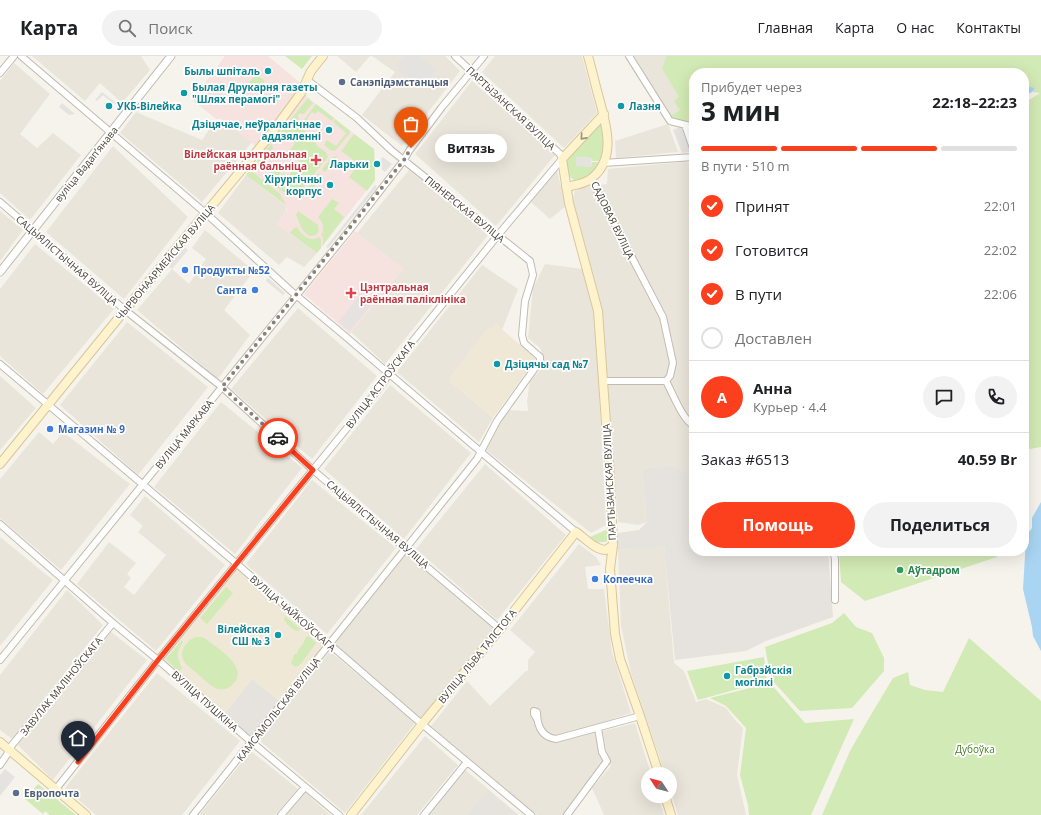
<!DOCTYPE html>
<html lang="ru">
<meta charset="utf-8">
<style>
body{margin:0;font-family:"Open Sans",sans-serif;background:#f2f2f2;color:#202124;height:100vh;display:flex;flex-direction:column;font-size:15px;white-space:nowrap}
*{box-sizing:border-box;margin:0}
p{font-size:13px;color:#757577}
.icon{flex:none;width:22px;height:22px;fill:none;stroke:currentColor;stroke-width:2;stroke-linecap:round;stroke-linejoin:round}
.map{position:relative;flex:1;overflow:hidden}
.details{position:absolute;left:689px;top:12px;width:340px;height:488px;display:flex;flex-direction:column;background:#fff;border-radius:16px;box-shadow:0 4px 16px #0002}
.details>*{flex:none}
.needle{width:26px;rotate:306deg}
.controls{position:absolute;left:641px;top:711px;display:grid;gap:8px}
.controls a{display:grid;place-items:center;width:36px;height:36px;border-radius:50%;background:#fff;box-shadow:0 4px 16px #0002;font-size:20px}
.pin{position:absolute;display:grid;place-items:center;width:34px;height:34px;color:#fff;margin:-41px -17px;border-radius:50% 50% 50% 0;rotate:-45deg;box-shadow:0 0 4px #0007}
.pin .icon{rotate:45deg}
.courier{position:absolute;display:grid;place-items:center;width:40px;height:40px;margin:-20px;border:3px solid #fc3f1d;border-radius:50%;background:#fff;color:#222;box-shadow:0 1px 5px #0007}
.bubble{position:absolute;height:28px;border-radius:14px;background:#fff;box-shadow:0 4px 16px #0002;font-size:13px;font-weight:700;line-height:28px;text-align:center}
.overview em{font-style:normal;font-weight:700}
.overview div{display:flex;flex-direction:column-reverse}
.overview{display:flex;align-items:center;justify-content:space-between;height:68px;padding:0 12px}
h1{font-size:26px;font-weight:700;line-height:30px}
.bar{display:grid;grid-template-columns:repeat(4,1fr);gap:6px 4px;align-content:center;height:48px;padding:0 12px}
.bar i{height:5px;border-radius:3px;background:#e0e0e0}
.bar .current{background:#fc3f1d}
.bar p{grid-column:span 4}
.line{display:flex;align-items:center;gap:10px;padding:0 12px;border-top:1px solid #e0e0e0}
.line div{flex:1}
.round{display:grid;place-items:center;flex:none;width:42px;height:42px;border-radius:21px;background:#f2f2f2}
ol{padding:0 12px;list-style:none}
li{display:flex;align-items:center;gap:12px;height:44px}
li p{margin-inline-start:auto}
li .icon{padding:4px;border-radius:50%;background:#fc3f1d;color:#fff;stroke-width:4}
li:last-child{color:#757577}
li i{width:22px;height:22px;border:2px solid #e0e0e0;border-radius:50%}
.primary-button{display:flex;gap:8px;margin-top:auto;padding:8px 12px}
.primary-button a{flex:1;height:46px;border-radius:24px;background:#fc3f1d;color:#fff;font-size:16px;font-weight:700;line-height:46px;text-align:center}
.primary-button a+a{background:#f2f2f2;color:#202124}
header{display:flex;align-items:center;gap:24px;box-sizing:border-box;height:56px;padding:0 20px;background:#fff;border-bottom:1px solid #e0e0e0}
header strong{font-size:19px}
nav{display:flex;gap:22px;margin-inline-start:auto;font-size:14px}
.search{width:280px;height:36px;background:#f2f2f2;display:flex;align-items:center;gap:10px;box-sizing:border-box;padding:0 14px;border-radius:22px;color:#757577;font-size:15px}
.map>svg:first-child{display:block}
</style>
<header>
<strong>Карта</strong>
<div class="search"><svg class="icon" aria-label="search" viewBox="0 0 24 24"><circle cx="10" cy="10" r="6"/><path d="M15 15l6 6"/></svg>Поиск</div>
<nav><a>Главная</a><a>Карта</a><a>О нас</a><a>Контакты</a></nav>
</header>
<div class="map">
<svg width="1041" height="759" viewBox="0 0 1041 759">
<rect width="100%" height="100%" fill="#f6f3ec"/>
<path fill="#eae5da" d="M32,0H141L150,14L122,47L100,27L85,45Z
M337,0H370L356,16Z
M372,0H445L460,15L402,90L362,59L395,16Z
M495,0H582L597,57L564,92L482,16Z
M632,0H666L662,13L680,42V54L670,60Z
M14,7L50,38L20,78L37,92L53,77L81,99L30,164L0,137V25Z
M472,25L555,99L496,170L415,98Z
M136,56L202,84L213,68H218L222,63L252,86L202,146L120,77Z
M668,68L678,96L616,102L615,85Z
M113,90L188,161L124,243L46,176Z
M684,106L693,108L694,112V420L671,409L642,413L647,466L638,469L618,466L602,251L573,143L575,135L587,130L607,128L608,113Z
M409,114L488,179L385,308L350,275L403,213L357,177Z
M557,115L566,150L550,163L530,145Z
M246,119L286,150V155L277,168L317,197L304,211L287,201L279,209L218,157Z
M0,155L23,174L0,205Z
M205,174L254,215L224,254L250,279L218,323L137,254L172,213L189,228L206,203L192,192Z
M35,188L114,253L43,338L0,300V233Z
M545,208L583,213L595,257L606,469L591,477L486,394L502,361L509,354L528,355L527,345L530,325L541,313V293L528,282L533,232Z
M482,209L518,233L502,274L496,268L456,313L451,321L450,325L493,362L479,386L397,316Z
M298,252L377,320L312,403L231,333Z
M127,266L208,331L138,419L60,349Z
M0,320L36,352L0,394Z
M390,329L471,397L404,483L324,413Z
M221,346L302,412L235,498L154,431Z
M39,376L53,388L63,376L130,428L61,514L0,462V423Z
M485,408L566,479L497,564L416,493Z
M312,424L396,492L327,578L246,508Z
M145,440L225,509L156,595L77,528L109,486L136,507L127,518L131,522L124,531L134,539L166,499L138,476L143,470L130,459Z
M0,481L53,524L0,590Z
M579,488L596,501L601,509L585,511L588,533H604L612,596L631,657L596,669L603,707L564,759H537L431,670L467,625L490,650L526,615H528V604L535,596L510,574Z
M664,489L674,607L684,615L696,646L706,643L726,652L735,664L743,672L737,719L746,759H678L670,733V718H665L631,617L621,570L618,494Z
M406,496L495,572L422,663L333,588Z
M67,534L103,569L12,683L0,674V619Z
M110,575L147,604L53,724L16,687Z
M330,595L415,667L345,757L259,684Z
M157,617L240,685L182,759H96L65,732Z
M635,667L651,718H648V740H658L664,759H604L592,732L611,710L606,693L603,675Z
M425,680L458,709L417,759H361Z
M251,695L298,733L275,759H199Z
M464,713L488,733L467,759H429Z
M305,736L330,759H285Z"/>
<path fill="#e6e2dd" d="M671,409L694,420V495H828L833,561L766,585L746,595L675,604L664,490L616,494L610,478L639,474L647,466L642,413Z
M252,623L281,646L252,682L224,658Z
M488,733L515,756L519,759H467Z"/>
<path fill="#efe8d6" d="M496,268L536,303L493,362L450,325L451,321L456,313L488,272L491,273Z
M237,511L326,588L281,646L252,623L224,658L161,604Z"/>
<path fill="#f6e3e0" d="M225,0H268L298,25L307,41L374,93L375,124L317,197L277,168L287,154L286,150L246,119L263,98L251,86L222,63H216L192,44Z
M355,175L403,213L350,278L304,238Z"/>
<path fill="#d2eab5" d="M285,0H312L302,13Z
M666,0H1041V391L1024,394V40L1029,44L1040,37L1032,36L1035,32L1024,29V17H694V67L673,63L670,60L680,54L674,45L679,41L662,13Z
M256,18L265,25C259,32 255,33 247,29Z
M308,42L313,47L304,58H298L299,70L314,82L317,90L326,96L328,101L301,134L283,136L270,126L269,119L275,111L281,116L280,119L281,120L283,117L288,121L293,113L296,115L302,108L299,105L301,102L290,94L295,87L282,77L274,84Z
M316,48L334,62L332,65L318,55L315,58L312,56L307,63L312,67L308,71L303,68V65Z
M601,62L605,81L602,105H592V102L577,101L576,109L591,111L592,106H601L590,121L575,125L569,120L565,106Z
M335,63L350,75V77L335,95L330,94L324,89L327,84L336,90L346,77L333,66Z
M354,78L374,93L375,124L367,135L349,121L359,108L341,95Z
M271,88L273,91L272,96L259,111H254L253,110Z
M338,100L325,116L322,113L332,101Z
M250,114L280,138L286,149L246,119Z
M319,117L322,120L310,136L308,135V132Z
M332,143L339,147L334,153L344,161L323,189V181L321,179C325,173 323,166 318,161Z
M298,155L318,169L319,175L316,179L309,180L302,173L296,159Z
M297,171C301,179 310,187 319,181L321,183V192L317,197L290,177L294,172Z
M608,473V483L606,486H598L590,481Z
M839,495H995L997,501L865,545L841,526Z
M226,531L233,537L207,568L200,562Z
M844,557L856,571L872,577L884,602V615L852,652L800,655L771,623L765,591L832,567Z
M285,560L300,573L299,575C293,575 287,568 284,564Z
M309,580L316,587L300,609L296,611L291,608L294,599L298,596V594L303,588L306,581Z
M196,581H201L206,583C218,593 251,612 232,629C228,633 223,634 218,633C211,631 205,624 200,620C196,616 190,612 186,608C177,598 185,585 196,581Z
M969,582L1041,645V759H822L850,695L869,662L893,622L908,616L910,629L925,634L943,636Z
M182,584L183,586C175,598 177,600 182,612L180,614L178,615L166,603Z
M764,601L767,625L698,644L687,615Z
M770,627L805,667L854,663L811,759H749L748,749L740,719L746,672L726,650L710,642Z
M38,728L76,759H50L45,755L43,758L25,743Z"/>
<path fill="#e5e3e0" d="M405,0H420L437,13L422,33L398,15L400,12L396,9L402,1Z
M102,36L115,46L114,48L103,39L97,45L95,44Z
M62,47L75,58L69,59L59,51Z
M685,69L694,71V95L682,97L673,74Z
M383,101L392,108L385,116L382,114L381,103Z
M576,101L592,102L591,111L576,110Z
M375,129L377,131L328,192L326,191Z
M183,190L188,194L172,213L167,209Z
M268,222L285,237L283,239L266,225Z
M364,234L376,243L350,275L338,266Z
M5,713L15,721L0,740V719Z"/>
<path fill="#a9d4f2" d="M1024,29L1035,32L1032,36L1024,40Z
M1041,446V595L1033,580L1032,571L1023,533L1026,483L1028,477L1032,472V462Z"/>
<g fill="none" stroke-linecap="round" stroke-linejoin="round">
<g stroke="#c2bbae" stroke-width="8">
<path id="minor" d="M21,0L210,161L291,235L339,275L481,396L576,476
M629,0L670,65L694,71
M0,17L14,0
M685,69L694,95
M603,107L694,101
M591,123L663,261L673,307L670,320L666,325H603
M0,146L125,254L222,331L313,414L500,573
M0,308L237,508L416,663L531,759
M666,325C673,338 682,363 694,370
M0,468L113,567L158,604L248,683L339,759
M833,495L835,503V544
M0,604L348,176L404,104L409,95L442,51L484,0
M537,663L534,658V655L537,656C537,669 541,681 556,683L640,660
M0,709L10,694L12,689L113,567
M56,733L158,604L365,350L384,326L392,311L498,179L562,103L560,98L455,0
M193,759L477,403L497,365L540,305V301L524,287L522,279L525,245L533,219L530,205L391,94L357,62L307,24
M281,759L305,731
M424,759L467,706
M567,759L607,705L602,696L598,672"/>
</g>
<g stroke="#c2bbae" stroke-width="9">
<path id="tertiary" d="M0,216L171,0"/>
</g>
<g stroke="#d6c79b" stroke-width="10">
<path id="secondary" d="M604,58L562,103L569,147L598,255L610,423L613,489L610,513L615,578L620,603L640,660L659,718
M566,131C575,129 585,128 592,122C617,102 606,68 599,42C595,28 592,14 588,0
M0,408L125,254L268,82L301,37L311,15L323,0
M0,686L86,759
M665,740L671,759
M351,759L422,668L500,573L576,476C585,482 595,494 606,494L613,489"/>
</g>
<use href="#minor" stroke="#fff" stroke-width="6"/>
<use href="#tertiary" stroke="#fff" stroke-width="7"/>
<use href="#secondary" stroke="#fff3cd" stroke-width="8"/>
</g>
<defs><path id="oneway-chevron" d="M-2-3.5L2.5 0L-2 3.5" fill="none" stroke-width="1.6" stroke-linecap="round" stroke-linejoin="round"/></defs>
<use stroke="#9c937c" href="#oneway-chevron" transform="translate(583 81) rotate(132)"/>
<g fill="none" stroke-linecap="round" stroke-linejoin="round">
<path stroke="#878178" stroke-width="4" stroke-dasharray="0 7.2" d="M278,382L222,331L404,104L411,92"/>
<path stroke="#fc3f1d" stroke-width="5" d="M78,706L158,604L313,414L278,382"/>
</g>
<g fill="#0f9aa8" stroke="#fff" stroke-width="1.5">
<circle cx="268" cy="15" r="4"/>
<circle cx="184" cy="37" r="4"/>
<circle cx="109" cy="50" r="4"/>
<circle cx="621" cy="50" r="4"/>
<circle cx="329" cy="74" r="4"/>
<circle cx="377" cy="108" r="4"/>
<circle cx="330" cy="129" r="4"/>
<circle cx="497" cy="308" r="4"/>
<circle cx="278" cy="579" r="4"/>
<circle cx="727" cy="620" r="4"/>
</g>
<g fill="#5c6f8a" stroke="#fff" stroke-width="1.5">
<circle cx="342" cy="26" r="4"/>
<circle cx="16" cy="737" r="4"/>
</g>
<g fill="#e0444e" stroke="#fff" stroke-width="1.5">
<path d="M314 98h4v4h4v4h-4v4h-4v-4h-4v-4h4z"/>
<path d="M349 231h4v4h4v4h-4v4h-4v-4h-4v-4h4z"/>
</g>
<g fill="#3f7fe0" stroke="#fff" stroke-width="1.5">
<circle cx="185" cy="214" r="4"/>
<circle cx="255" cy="234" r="4"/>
<circle cx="50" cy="373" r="4"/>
<circle cx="595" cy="523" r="4"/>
</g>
<circle fill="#2e9e5b" stroke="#fff" stroke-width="1.5" cx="900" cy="514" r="4"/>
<g text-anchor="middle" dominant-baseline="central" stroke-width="3.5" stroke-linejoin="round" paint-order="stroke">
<g font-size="10" font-weight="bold" fill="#0d838f" stroke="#fff" text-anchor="end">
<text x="260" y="15">Былы шпіталь</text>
<text x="192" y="31" text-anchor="start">Былая Друкарня газеты<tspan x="192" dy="12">"Шлях перамогі"</tspan></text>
<text x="117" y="50" text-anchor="start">УКБ-Вілейка</text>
<text x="629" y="50" text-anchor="start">Лазня</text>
<text x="321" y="68">Дзіцячае, неўралагічнае<tspan x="321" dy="12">аддзяленні</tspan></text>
<text x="369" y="108">Ларьки</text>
<text x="322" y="123">Хірургічны<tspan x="322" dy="12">корпус</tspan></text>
<text x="505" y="308" text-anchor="start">Дзіцячы сад №7</text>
<text x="270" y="573">Вілейская<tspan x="270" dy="12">СШ № 3</tspan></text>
<text x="735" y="614" text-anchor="start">Габрэйскія<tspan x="735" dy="12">могілкі</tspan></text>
</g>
<g font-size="10" font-weight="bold" fill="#4e5e75" stroke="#fff" text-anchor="start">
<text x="350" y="26">Санэпідэмстанцыя</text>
<text x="24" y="737">Европочта</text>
</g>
<g font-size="10" fill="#4b4439" stroke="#fff">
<text transform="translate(511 52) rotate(43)">ПАРТЫЗАНСКАЯ ВУЛІЦА</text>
<text transform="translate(86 108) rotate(-51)">вуліца Вадапʼянава</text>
<text transform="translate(465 153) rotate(39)">ПІЯНЕРСКАЯ ВУЛІЦА</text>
<text transform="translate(613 164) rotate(64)">САДОВАЯ ВУЛІЦА</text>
<text transform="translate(67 204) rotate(41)">САЦЫЯЛІСТЫЧНАЯ ВУЛІЦА</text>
<text transform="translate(165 206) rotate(-50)">ЧЫРВОНААРМЕЙСКАЯ ВУЛІЦА</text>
<text transform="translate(380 328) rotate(-53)">ВУЛІЦА АСТРОЎСКАГА</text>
<text transform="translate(184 378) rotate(-51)">ВУЛІЦА МАРКАВА</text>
<text transform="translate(609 426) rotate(-93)">ПАРТЫЗАНСКАЯ ВУЛІЦА</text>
<text transform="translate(378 468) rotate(40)">САЦЫЯЛІСТЫЧНАЯ ВУЛІЦА</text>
<text transform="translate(293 557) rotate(41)">ВУЛІЦА ЧАЙКОЎСКАГА</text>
<text transform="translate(477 600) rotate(-51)">ВУЛІЦА ЛЬВА ТАЛСТОГА</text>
<text transform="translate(61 630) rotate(-51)">ЗАВУЛАК МАЛІНОЎСКАГА</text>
<text transform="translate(205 645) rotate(42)">ВУЛІЦА ПУШКІНА</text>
<text transform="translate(278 653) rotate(-52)">КАМСАМОЛЬСКАЯ ВУЛІЦА</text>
</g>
<g font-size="10" font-weight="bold" fill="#be3a42" stroke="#fff" text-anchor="end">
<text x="307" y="98">Вілейская цэнтральная<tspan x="307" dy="12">раённая бальніца</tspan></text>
<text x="360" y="231" text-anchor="start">Цэнтральная<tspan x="360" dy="12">раённая паліклініка</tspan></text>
</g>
<g font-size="10" font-weight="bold" fill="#366cbe" stroke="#fff" text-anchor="start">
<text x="193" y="214">Продукты №52</text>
<text x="247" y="234" text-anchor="end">Санта</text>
<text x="58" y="373">Магазин № 9</text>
<text x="603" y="523">Копеечка</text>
</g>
<g font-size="10" font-weight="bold" fill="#27864d" stroke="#fff" text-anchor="start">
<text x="908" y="514">Аўтадром</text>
</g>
<g font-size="10" fill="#4a7f2a" stroke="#fff">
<text x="975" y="693">Дубоўка</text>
</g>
</g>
</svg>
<div class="controls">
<a><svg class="needle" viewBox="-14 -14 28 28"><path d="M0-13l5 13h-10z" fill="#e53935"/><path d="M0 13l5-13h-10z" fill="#757577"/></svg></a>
</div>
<div class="pin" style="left:411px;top:92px;background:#ea580c"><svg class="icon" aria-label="bag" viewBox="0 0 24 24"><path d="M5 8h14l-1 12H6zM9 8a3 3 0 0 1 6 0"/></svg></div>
<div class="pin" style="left:78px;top:706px;background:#1f2937"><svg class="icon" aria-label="home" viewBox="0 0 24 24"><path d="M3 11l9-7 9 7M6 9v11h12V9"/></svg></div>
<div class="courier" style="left:278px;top:382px"><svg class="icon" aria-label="car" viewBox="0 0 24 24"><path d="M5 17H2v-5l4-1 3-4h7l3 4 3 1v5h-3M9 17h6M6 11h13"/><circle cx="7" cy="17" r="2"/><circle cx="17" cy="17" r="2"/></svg></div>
<div class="bubble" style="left:435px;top:78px;width:72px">Витязь</div>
<section class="details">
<div class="overview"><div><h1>3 мин</h1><p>Прибудет через</p></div><em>22:18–22:23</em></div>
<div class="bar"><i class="current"></i><i class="current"></i><i class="current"></i><i></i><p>В пути · 510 m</p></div>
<ol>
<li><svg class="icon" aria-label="check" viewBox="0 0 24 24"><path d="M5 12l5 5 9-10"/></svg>Принят<p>22:01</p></li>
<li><svg class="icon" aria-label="check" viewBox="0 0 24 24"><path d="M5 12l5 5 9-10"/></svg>Готовится<p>22:02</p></li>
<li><svg class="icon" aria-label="check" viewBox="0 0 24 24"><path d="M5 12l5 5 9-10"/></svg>В пути<p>22:06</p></li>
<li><i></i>Доставлен</li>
</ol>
<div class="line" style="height:72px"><b class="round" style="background:#fc3f1d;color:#fff">А</b><div><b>Анна</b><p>Курьер · 4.4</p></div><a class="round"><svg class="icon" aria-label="chat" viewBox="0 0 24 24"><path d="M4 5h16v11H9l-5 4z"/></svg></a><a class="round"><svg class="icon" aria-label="phone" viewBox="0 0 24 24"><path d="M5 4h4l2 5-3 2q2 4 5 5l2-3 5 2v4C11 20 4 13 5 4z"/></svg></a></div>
<div class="line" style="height:52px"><div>Заказ #6513</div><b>40.59 Br</b></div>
<div class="primary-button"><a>Помощь</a><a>Поделиться</a></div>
</section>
</div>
